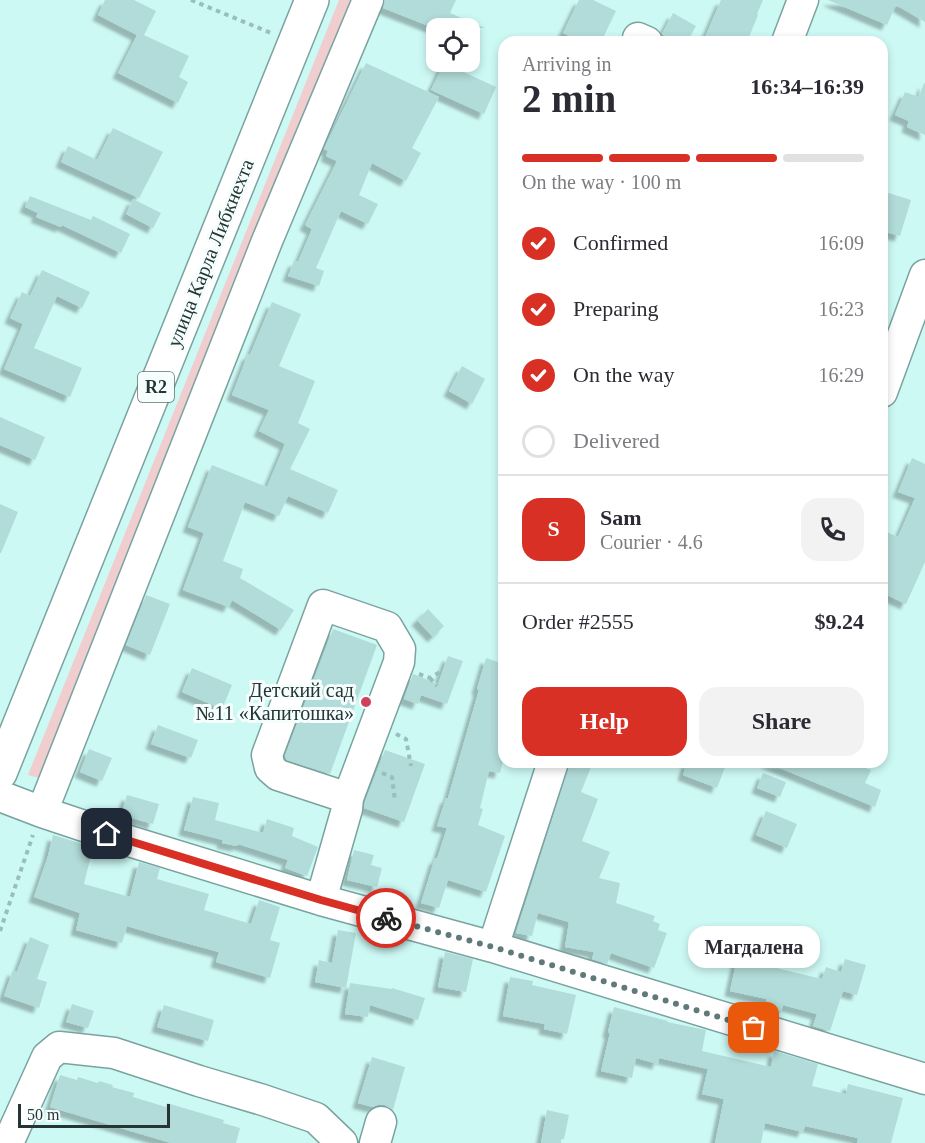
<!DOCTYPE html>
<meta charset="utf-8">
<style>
body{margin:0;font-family:"Times New Roman",serif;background:#f2f2f3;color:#2b2b33;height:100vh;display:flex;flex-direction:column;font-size:22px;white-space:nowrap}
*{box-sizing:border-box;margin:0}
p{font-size:20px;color:#7c7c81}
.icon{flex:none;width:33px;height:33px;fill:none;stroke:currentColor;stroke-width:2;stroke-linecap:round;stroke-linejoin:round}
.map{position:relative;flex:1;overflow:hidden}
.sheet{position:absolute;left:498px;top:36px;width:390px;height:732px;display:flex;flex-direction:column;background:#fff;border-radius:18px;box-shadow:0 3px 9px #0003}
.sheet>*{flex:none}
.controls{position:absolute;left:426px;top:18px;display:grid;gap:12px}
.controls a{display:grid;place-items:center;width:54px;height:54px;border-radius:12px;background:#fff;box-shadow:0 3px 9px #0003;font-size:30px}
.scale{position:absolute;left:18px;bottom:15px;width:152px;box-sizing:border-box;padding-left:6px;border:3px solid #243534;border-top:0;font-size:16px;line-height:21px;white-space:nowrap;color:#243534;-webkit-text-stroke:4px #f5fefd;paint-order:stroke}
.pin{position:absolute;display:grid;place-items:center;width:51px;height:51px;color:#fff;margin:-26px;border-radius:12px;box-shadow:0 3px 9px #0006}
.courier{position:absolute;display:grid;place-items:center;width:60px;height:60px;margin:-30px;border:4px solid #d93025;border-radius:50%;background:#fff;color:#222;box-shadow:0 2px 8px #0007}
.bubble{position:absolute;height:42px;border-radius:18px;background:#fff;box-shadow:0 3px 9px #0003;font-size:20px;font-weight:700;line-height:42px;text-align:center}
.overview em{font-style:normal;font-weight:700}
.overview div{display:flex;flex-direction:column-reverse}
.overview{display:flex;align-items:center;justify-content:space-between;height:102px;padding:0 24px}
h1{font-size:39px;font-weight:700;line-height:45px}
.bar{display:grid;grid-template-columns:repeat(4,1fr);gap:9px 6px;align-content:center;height:72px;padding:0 24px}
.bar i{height:8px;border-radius:4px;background:#e1e1e2}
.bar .current{background:#d93025}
.bar p{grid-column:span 4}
.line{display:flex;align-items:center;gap:15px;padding:0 24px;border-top:2px solid #e1e1e2}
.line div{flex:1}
.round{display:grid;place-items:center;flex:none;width:63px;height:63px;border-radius:18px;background:#f2f2f3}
ol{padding:0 24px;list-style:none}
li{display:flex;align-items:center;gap:18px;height:66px}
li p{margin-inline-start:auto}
li .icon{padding:6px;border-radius:50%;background:#d93025;color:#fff;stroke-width:4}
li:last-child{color:#7c7c81}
li i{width:33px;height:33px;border:3px solid #e1e1e2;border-radius:50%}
.cta{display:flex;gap:12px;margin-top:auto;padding:12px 24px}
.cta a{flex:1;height:69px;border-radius:18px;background:#d93025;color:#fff;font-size:24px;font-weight:700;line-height:69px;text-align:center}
.cta a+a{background:#f2f2f3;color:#2b2b33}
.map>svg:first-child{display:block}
</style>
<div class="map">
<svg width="925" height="1143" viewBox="0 0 925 1143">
<defs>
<filter id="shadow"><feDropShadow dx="-5.5" dy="5.5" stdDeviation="1.5" flood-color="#0004"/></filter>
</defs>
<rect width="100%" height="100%" fill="#cdf9f5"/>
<path fill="#f0cdcf" d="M339,0H368L54,782L28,775Z"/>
<path fill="#b2dcd9" filter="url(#shadow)" d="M105,0H134L156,11L144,35L189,56L179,77L188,82L178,103L118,73L137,35L98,15Z
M385,0H456L450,13L485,28H434L383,8Z
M579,0H593L616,11L601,42H582L563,33Z
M721,0H763L757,14L758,15L747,42H703Z
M828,0H925V22L896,5L887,25Z
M673,13L696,26L687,42H676L662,34Z
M366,63L439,97L412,148L421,153L406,181L372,163L359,195L378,204L368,224L341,211L316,268L324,271L319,286L288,276L294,261L298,262L312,229L305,225L337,161L326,156L328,151L324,149Z
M444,63L496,87L484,114L431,90Z
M924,83L925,84V135L907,127L909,121L895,115L905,92L919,97Z
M113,128L163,152L139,198L61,162L68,146L97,160Z
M882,191L911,200L900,236L882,231Z
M30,196L91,220L93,216L130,234L121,253L62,225L61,227L36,217L38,213L25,207Z
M133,199L161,213L153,228L126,214Z
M42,270L90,292L82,308L57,296L34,348L82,368L70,397L4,369L23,324L10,318L22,292L30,296Z
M272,302L301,314L279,366L315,381L298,423L310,429L290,469L338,490L328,513L288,496L279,516L245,502L223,561L243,569L240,578L294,610L281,630L232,600L229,607L183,590L204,533L188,527L212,465L267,487L285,444L259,431L269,410L232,395L248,354L250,355Z
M462,366L485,379L472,404L449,391Z
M0,417L45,437L35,460L0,445Z
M912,458L925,464V562L906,604L885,594L887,589L882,587V530L898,537L915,498L898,492Z
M0,504L18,512L1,553H0Z
M146,595L170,604L150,655L126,645Z
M428,609L444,626L433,637L417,620Z
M333,629L377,645L330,774L287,760L285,756Z
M448,656L463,661L447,704L421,695L418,704L404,699L413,674L438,684Z
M486,658L504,664V757L500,773L489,771L480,808L483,809L478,825L505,836L486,892L448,880L439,908L421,903L435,858L437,859L447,828L437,826L446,798H448L479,690L477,689Z
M192,668L232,685L222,709L182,692Z
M158,725L198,740L191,758L151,744Z
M89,749L112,758L102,781L80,772Z
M385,750L425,764L404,822L364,808L365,802Z
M570,762H593L581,792L598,799L582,841L610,852L599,878L620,883L616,903L655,916L653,921L660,924L658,930L667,933L654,968L611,953L607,964L592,959L594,952L565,947L569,922L538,913L532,936L516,933L569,767Z
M687,762H727L717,788L683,775Z
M765,762H864L862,767L871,770L865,783L881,790L875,807Z
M763,773L786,782L780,797L757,788Z
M127,795L159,804L153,824L121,815Z
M193,797L219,803L215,820L263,833L267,819L294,828L292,836L318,847L307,876L285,868L288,860L238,844L237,846L222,843L223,840L184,830Z
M766,811L797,824L787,848L756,835Z
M53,835L93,847L84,884L130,897L139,862L160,868L157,879L209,894L204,910L251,924L259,900L280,907L270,940L280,943L270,978L216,962L219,952L164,937L127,926L122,943L76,930L80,913L34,897L48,856Z
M354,850L374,855L371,865L382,868L377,887L347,880Z
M338,930L356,933L346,988L315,982L319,960L332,963Z
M30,937L49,945L37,979L47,982L39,1008L4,996L13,970L17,972Z
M739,950L770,956L768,966L822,979L826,967L841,972L845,959L866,965L857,995L843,991L830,1031L813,1026L817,1014L783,1005L781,1013L764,1009L767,999L730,991Z
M445,952L473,959L466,992L438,987Z
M510,977L533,981L532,985L576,995L567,1034L544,1029L545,1024L503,1016Z
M350,983L392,989V988L425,998L418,1020L370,1005L368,1017L345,1014Z
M72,1004L94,1011L88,1028L66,1022Z
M164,1005L214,1020L208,1041L157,1027Z
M614,1007L668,1021L667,1022L706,1030L702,1051L771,1067L774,1051L818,1064L812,1086L846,1094L848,1084L903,1098L891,1143H857L858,1138L805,1126L803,1132L765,1123L761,1143H715L724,1099L702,1094L708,1069L659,1058L658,1064L636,1058L632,1078L601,1071L610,1033L608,1032Z
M372,1057L405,1067L393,1110L385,1105H377L373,1107L358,1103Z
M60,1075L77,1080L78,1077L98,1083L99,1081L113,1085L112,1087L134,1093L133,1097L166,1107L167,1103L224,1120L223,1123L240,1128L236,1143H171L50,1107Z
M547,1110L569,1115L564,1139H561V1143H541Z"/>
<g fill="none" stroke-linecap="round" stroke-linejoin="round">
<g stroke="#7aa3a0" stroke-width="33">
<path id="minor" d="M638,38L647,42
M787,42L803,0
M882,392L925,275
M0,796L42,812L129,841L321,900L493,947L925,1079
M42,812L267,241L368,0
M321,900L347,809L348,798L399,662L400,649L387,627L323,605L267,755L270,768L278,775L348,798
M493,947L553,762
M8,1143L47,1057L59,1047L114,1053L199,1081L263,1100L316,1118L342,1143
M375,1143L381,1122"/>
</g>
<g stroke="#7aa3a0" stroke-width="36">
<path id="major" d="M0,773L312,0"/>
</g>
<path stroke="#9abebb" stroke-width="4" stroke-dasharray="4.5 4.5" stroke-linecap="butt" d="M191,0L271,33
M419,674L430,678L443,670
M430,678L437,686
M396,734L406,739L411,766
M382,773L392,777L395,801
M0,931L33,835"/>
<use href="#minor" stroke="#fff" stroke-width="30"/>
<use href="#major" stroke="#fff" stroke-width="33"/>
</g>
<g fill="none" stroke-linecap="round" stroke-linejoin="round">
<path stroke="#5f7a78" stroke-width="6" stroke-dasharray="0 10.8" d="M386,918L493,947L754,1028"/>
<path stroke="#d93025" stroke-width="8" d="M107,834L321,900L386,918"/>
</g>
<circle fill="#d0405a" stroke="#f5fefd" stroke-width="2" cx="366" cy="702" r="6"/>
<g text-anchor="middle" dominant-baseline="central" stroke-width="6" stroke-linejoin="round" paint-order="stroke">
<rect fill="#f5fefd" stroke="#637170" stroke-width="1.5" x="138" y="372" width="36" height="30" rx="4.5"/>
<g font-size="18" font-weight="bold" fill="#243534">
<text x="156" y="387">R2</text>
</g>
<g font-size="20" fill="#243534" stroke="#f5fefd">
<text transform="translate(210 253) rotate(-68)">улица Карла Либкнехта</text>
</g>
<g font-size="20" fill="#243534" stroke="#f5fefd" text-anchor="end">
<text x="354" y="690">Детский сад<tspan x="354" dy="23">№11 «Капитошка»</tspan></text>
</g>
</g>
</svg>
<div class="controls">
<a><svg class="icon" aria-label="locate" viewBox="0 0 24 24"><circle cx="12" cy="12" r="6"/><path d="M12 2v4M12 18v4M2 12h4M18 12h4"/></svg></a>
</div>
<div class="scale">50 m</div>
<div class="pin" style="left:754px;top:1028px;background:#ea580c"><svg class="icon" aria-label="bag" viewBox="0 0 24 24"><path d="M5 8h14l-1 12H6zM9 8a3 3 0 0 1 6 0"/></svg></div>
<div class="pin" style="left:107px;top:834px;background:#1f2937"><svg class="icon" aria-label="home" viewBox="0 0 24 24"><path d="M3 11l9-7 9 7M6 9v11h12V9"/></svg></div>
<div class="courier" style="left:386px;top:918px"><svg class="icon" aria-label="bike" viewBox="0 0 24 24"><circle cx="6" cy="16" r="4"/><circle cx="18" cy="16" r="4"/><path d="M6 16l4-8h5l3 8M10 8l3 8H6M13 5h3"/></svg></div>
<div class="bubble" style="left:688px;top:926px;width:132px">Магдалена</div>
<section class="sheet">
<div class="overview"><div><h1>2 min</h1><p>Arriving in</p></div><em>16:34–16:39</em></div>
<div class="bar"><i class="current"></i><i class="current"></i><i class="current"></i><i></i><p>On the way · 100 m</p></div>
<ol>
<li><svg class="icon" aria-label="check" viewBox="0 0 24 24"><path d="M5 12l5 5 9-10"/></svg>Confirmed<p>16:09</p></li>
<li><svg class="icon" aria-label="check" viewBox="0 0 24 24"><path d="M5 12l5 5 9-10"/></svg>Preparing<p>16:23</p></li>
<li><svg class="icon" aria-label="check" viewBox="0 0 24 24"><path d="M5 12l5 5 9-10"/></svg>On the way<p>16:29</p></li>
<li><i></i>Delivered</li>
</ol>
<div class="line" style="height:108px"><b class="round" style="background:#d93025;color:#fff">S</b><div><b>Sam</b><p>Courier · 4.6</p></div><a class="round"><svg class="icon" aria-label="phone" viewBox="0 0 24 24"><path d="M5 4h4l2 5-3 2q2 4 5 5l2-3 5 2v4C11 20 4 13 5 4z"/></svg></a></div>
<div class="line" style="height:78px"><div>Order #2555</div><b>$9.24</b></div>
<div class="cta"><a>Help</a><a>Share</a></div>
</section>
</div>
